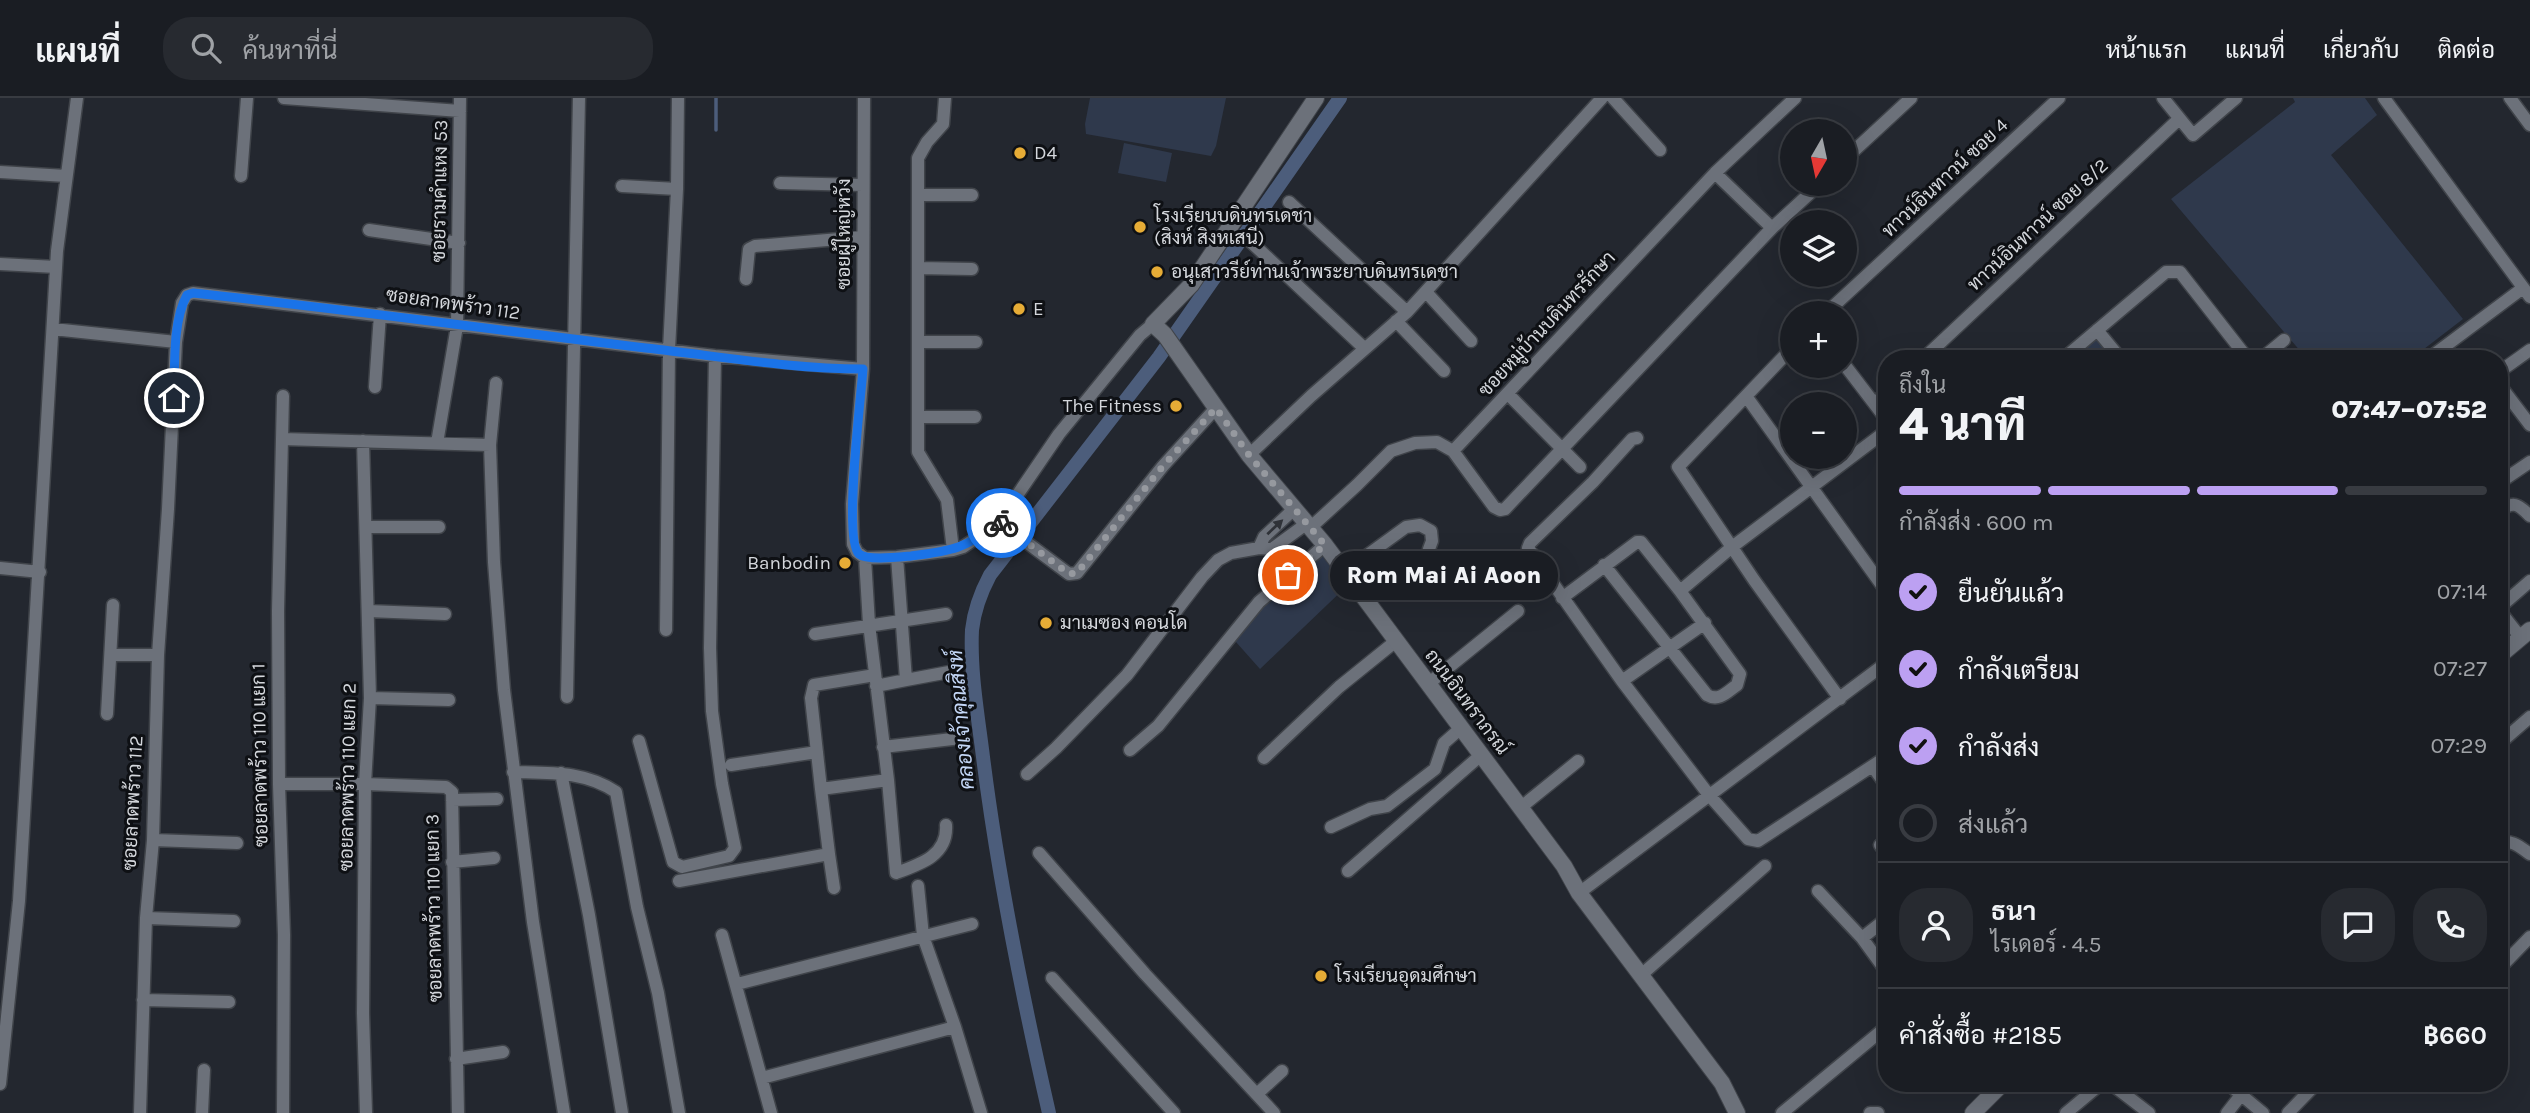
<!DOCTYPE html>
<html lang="th">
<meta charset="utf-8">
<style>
body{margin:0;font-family:Karla,Sarabun,sans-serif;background:#272a30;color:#f1f3f6;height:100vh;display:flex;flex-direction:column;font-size:26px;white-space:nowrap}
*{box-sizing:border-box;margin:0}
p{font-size:23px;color:#9fa2a6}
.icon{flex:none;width:38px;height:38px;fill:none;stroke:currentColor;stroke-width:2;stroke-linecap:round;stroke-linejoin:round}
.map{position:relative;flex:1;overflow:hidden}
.drawer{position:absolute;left:1878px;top:252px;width:630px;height:742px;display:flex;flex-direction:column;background:#1a1d23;border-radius:28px;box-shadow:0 7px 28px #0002,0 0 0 2px #383b41}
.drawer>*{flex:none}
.needle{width:46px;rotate:189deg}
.buttons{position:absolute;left:1780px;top:21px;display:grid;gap:14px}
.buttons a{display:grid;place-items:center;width:77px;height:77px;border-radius:50%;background:#1a1d23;box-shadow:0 7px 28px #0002,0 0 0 2px #383b41;font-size:35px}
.pin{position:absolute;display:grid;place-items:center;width:60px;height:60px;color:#fff;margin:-30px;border:4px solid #fff;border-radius:50%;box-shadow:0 2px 7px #0007}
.courier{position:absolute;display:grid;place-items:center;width:70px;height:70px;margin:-35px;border:5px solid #1a73e8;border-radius:50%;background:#fff;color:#222;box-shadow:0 2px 9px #0007}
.bubble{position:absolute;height:49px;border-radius:24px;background:#1a1d23;box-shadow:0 7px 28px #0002,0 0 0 2px #383b41;font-size:23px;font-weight:800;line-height:49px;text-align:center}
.overview em{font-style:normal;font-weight:800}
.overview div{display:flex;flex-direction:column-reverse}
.overview{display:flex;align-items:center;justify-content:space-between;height:119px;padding:0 21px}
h1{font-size:46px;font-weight:800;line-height:52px}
.bar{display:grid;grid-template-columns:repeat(4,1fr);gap:10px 7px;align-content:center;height:84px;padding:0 21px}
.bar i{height:9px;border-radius:5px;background:#383b41}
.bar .current{background:#bca0f2}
.bar p{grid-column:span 4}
.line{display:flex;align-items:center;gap:18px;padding:0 21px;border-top:2px solid #383b41}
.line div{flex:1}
.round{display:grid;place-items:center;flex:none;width:74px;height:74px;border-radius:28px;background:#272a30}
ol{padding:0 21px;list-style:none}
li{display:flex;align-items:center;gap:21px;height:77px}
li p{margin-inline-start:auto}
li .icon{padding:7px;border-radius:50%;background:#bca0f2;color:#111;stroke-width:4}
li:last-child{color:#9fa2a6}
li i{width:38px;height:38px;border:4px solid #383b41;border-radius:50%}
header{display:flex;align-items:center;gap:42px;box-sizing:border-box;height:98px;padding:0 35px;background:#1a1d23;border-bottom:2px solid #383b41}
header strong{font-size:33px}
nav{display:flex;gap:38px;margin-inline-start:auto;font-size:24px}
.search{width:490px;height:63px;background:#272a30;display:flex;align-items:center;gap:18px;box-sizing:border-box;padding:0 24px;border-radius:28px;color:#9fa2a6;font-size:26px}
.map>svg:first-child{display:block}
</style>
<header>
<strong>แผนที่</strong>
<div class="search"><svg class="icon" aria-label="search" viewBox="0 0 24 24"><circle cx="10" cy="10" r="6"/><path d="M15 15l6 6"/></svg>ค้นหาที่นี่</div>
<nav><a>หน้าแรก</a><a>แผนที่</a><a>เกี่ยวกับ</a><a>ติดต่อ</a></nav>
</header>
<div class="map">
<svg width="2530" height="1015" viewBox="0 0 2530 1015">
<rect width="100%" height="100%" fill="#23272f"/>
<path fill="#2f394c" d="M1090,0H1226L1216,48L1211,58L1086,36L1085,26Z
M2293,0H2365L2377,17L2331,57L2463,221L2411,261H2307L2171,101L2295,4Z
M1124,45L1172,55L1166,84L1118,75Z
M2096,237L2115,261H2067Z
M1324,447L1350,485L1260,571L1228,535Z"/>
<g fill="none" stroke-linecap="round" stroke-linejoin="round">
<path stroke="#4c5d7b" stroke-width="3.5" d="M716,32V0"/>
<path stroke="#4c5d7b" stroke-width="14" d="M1049,1015C1022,897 998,779 983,659C978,618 970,574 972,532C974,513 981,494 990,477L1159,259L1340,0"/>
<g stroke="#40444a" stroke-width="15">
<path id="minor" d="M284,0L460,13
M864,0L863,271L852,406L853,446L857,454L865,460L897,459L953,452L963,449L988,432L1003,418L1059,336L1140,237L1153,226
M945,0L943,26L927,44L918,60V354L947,402L953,452
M1613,0L1660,52
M2163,0L2193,37L2236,0
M2384,0L2530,199
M2510,0L2530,27
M1844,62L1911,0
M0,74L66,78
M1715,75L1772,130
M241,78L247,0
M780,85L863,87
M622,88L677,91
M918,97H972
M1289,104L1407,214
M369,132L459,145
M1251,144L1364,250
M0,166L56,169
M918,170L972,171
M746,181L749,151L755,148L863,139
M1426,194L1471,243
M1826,215L2059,0
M1396,223L1444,273
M53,231L176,244
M2097,232L2121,261
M918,244H976
M1792,250L1678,369L1754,482L1840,601
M1923,261L2179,21
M2063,261L2166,174H2180L2248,261
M2261,261L2284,242
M2428,261L2523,190
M1844,266L1886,321
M2499,274L2530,252
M496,285L490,347L494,464L504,592L533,824L564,1015
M2499,286L2530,327
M375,289L380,216
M1508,296L1580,369
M1746,298L1886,493
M1875,306L1886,294
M918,319H975
M1637,340L1632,341L1593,384L1530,445L1528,450L1622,583L1709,697L1748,741L1758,743L1886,659
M282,341L490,347
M363,343L370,600L365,686L363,915L366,1015
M437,345L457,228L460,0
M1453,353L1494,409L1500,412L1505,411L1772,130L1820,86
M1249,357L1311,298L1407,214L1602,0
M2499,385L2530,364
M2499,414C2513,402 2518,406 2530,418
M998,423L1069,476L1077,475L1163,368L1216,310
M366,429H439
M1310,430L1357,387L1391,353L1415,345L1437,344L1453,353L1715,75L1795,0
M1259,450L1264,439L1294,411
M1604,467L1707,597C1719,604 1727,594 1737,587L1740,576L1680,493
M0,470L40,474
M1344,474L1406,429L1420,427L1431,433L1432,443L1429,451
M1562,500L1637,444H1641L1680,493L1732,449L1886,333
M2499,510L2530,483
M2499,512L2521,540
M368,513L445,516
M666,532L669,252L677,91L678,0
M815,536L946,516
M111,557H158
M906,582L949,574
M1622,583L1705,525
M1428,586L1518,513
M876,588L906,582L897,459
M567,599L579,0
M370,600L449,602
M107,616L113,507
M639,643L673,764L682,769L729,758L735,750L722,686L712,613L710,550L715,258
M2499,646L2530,619
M883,649L961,640
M1130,652L1158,628L1259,504L1325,447
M1264,660L1339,589L1396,543
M731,667L817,654
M1873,669L1886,687
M513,674C550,675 585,673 616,694L637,809L658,895L679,1015
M561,675L589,817L622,1015
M1027,676L1056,650L1127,577L1202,479L1218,462L1231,455L1259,450L1272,451L1306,426
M888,682L896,775C921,766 948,757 946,727
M279,686H365L446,689L452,694L458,1015
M821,691L811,600L814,587L875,577
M452,702L497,701
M1520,710L1578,663
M1331,729L1370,711L1387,708L1435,671L1444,645L1461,630
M153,742L237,745
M2499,745C2512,741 2520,749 2530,756
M1880,747L1886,755
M1039,755L1145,876L1274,1015
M829,756L834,790
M452,764L494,760
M1348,773L1481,657
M679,783L829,756L821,691L888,682L869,526L865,460
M918,788L923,838L955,929L981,1015
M1818,793L1862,840L1886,873
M1579,795L1886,565
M146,820L234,823
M722,837L771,1015
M1862,840L1886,821
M2499,871L2530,839
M1640,878L1765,768
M1052,880L1174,1015
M737,886L972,826
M143,902L229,904
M456,961L503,954
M762,980L955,929
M2110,985L2149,1015
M2227,985L2263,1015
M0,986L19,803L57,153L77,0
M1257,996L1282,973
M140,1015L146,820L153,742L158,557L168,411L176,244L182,205L187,197L193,195L715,258L863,271
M202,1015L204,972
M283,1015L284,837L279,686L278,513L283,298
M1782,1015L1886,929
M1870,1015H1878
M2066,1015L2102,985
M2227,1015L2241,997
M2288,1015L2317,985"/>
</g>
<g stroke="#40444a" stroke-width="18">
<path id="tertiary" d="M1316,0L1191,187L1153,226L1165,237L1249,357L1325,447L1564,768L1579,795L1722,985L1737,1015
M2499,558L2530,532
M1973,1015L2003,985"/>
</g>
<use href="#minor" stroke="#6c717a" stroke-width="12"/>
<use href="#tertiary" stroke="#6c717a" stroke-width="16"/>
</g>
<defs><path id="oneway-solid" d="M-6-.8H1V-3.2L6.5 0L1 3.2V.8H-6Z" transform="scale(1.75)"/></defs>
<use fill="#2f3238" href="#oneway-solid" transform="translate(1275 429) rotate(-43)"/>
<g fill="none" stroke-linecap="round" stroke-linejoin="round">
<path stroke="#96999f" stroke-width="7" stroke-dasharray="0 12.6" d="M1001,425L1069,476L1077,475L1163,368L1216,310L1249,357L1325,447L1288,477"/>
<path stroke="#1a73e8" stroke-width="9" d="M174,300C175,270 172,224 187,197L193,195C345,211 495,232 646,250C718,258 791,271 863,271C861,300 843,441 859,456C867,463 900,459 911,458C950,453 968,451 998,423L1001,425"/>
</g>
<g fill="#e6ac36" stroke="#0e1014" stroke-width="2.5">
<circle cx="1020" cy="55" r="7"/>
<circle cx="1140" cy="129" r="7"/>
<circle cx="1157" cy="174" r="7"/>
<circle cx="1019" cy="211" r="7"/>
<circle cx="1176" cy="308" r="7"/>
<circle cx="845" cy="465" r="7"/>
<circle cx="1046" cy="525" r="7"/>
<circle cx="1321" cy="878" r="7"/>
</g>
<g text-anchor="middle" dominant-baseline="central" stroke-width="6" stroke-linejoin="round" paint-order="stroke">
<g font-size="19" fill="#d4d7dc" stroke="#0e1014" text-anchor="start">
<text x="1034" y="55">D4</text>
<text x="1154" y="118">โรงเรียนบดินทรเดชา<tspan x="1154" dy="22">(สิงห์ สิงหเสนี)</tspan></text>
<text x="1171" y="174">อนุเสาวรีย์ท่านเจ้าพระยาบดินทรเดชา</text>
<text x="1033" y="211">E</text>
<text x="1162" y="308" text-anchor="end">The Fitness</text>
<text x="831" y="465" text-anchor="end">Banbodin</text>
<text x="1060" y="525">มาเมซอง คอนโด</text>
<text x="1335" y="878">โรงเรียนอุดมศึกษา</text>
</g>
<g font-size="19" fill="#d4d7dc" stroke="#0e1014">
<text transform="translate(1945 80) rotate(-43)">ทาวน์อินทาวน์ ซอย 4</text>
<text transform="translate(440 93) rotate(-89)">ซอยรามคำแหง 53</text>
<text transform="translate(2038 127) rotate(-43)">ทาวน์อินทาวน์ ซอย 8/2</text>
<text transform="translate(844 136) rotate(-90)">ซอยผู้ใหญ่หวัง</text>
<text transform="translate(453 206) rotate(8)">ซอยลาดพร้าว 112</text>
<text transform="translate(1547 226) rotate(-47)">ซอยหมู่บ้านบดินทรรักษา</text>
<text transform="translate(1467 604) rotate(53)">ถนนอินทราภรณ์</text>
<text transform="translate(260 657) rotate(-91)">ซอยลาดพร้าว 110 แยก 1</text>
<text transform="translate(348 679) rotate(-89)">ซอยลาดพร้าว 110 แยก 2</text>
<text transform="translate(133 705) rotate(-87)">ซอยลาดพร้าว 112</text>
<text transform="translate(434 810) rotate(-91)">ซอยลาดพร้าว 110 แยก 3</text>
</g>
<g font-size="21" font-style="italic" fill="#c3d6f6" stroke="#0e1014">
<text transform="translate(961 622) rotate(-95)">คลองเจ้าคุณสิงห์</text>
</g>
</g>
</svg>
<div class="buttons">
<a><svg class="needle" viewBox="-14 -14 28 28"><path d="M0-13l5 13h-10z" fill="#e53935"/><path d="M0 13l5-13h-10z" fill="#9fa2a6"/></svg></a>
<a><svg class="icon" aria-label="layers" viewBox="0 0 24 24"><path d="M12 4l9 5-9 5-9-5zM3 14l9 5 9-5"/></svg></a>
<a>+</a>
<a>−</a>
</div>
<div class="pin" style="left:1288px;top:477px;background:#ea580c"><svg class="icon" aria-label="bag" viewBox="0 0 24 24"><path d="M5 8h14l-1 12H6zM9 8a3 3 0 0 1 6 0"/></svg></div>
<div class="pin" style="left:174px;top:300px;background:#1f2937"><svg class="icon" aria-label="home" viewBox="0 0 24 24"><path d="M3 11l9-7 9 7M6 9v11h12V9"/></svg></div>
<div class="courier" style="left:1001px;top:425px"><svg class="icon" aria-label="bike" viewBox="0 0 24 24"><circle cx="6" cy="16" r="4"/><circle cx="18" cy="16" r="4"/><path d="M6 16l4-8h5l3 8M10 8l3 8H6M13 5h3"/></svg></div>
<div class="bubble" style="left:1330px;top:453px;width:228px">Rom Mai Ai Aoon</div>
<section class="drawer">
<div class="overview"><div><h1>4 นาที</h1><p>ถึงใน</p></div><em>07:47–07:52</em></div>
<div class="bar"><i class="current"></i><i class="current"></i><i class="current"></i><i></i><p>กำลังส่ง · 600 m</p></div>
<ol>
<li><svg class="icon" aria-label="check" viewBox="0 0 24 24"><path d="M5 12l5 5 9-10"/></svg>ยืนยันแล้ว<p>07:14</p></li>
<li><svg class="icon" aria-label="check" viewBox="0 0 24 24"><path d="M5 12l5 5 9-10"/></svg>กำลังเตรียม<p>07:27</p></li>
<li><svg class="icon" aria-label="check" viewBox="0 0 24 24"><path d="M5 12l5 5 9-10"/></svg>กำลังส่ง<p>07:29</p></li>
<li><i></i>ส่งแล้ว</li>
</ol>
<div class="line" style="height:126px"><a class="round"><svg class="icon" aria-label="person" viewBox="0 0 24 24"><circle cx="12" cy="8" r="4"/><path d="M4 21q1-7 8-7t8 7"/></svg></a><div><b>ธนา</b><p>ไรเดอร์ · 4.5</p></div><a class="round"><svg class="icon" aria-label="chat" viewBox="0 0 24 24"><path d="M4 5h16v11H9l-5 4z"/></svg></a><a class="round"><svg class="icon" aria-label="phone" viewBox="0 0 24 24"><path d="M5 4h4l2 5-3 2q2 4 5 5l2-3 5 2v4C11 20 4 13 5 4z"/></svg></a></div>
<div class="line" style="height:91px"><div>คำสั่งซื้อ #2185</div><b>฿660</b></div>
</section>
</div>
